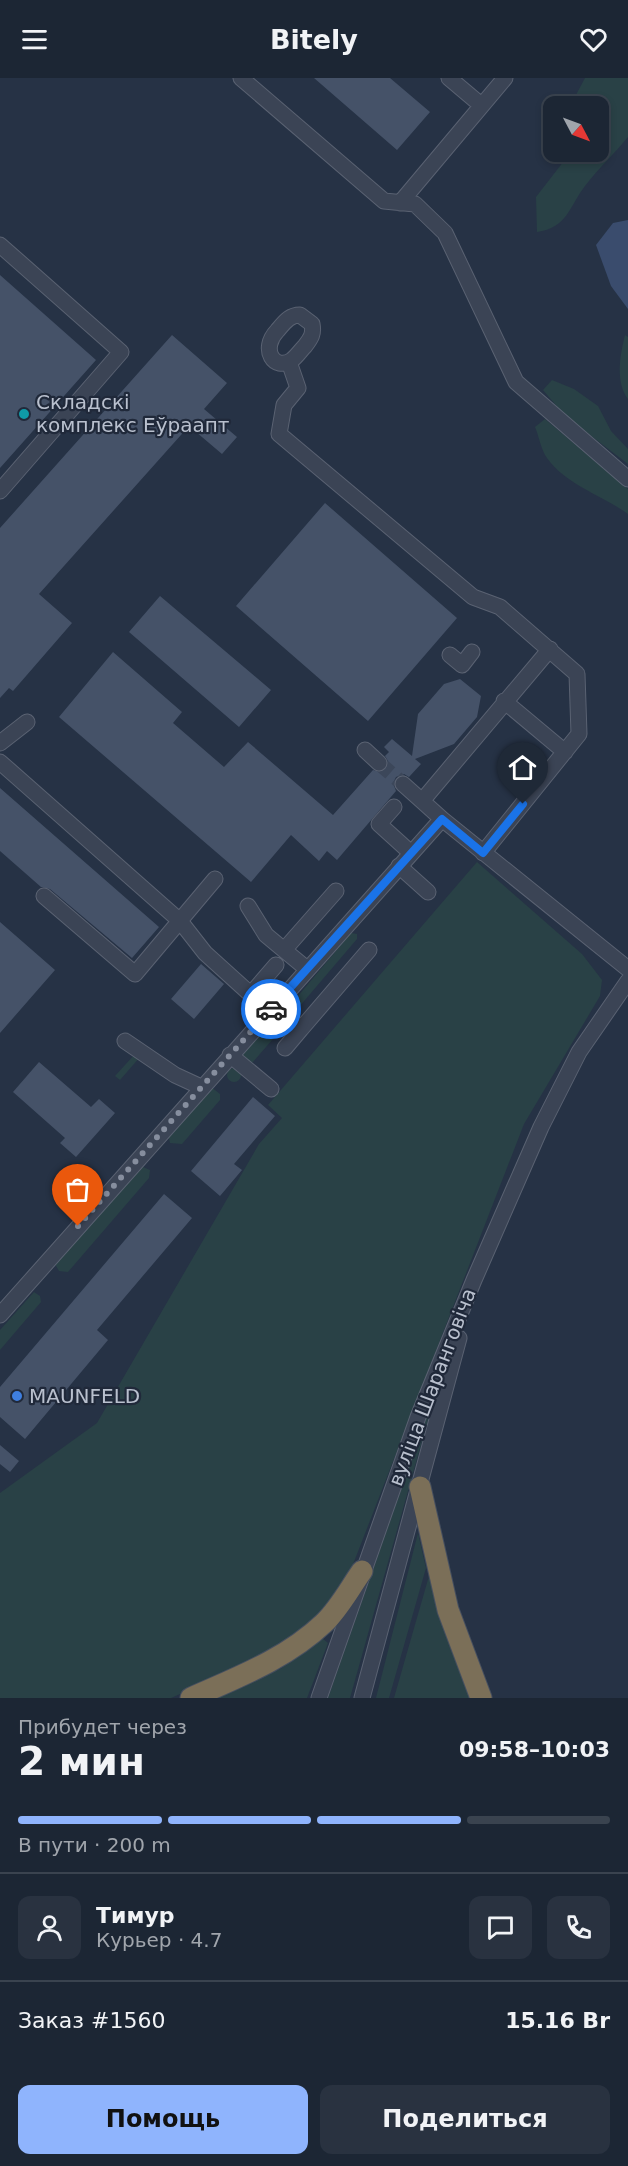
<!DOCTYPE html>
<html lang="ru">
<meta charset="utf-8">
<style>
body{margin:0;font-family:"DejaVu Sans",sans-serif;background:#293240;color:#f1f3f6;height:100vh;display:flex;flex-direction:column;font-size:22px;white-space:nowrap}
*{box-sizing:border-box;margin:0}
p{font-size:20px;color:#a0a5ac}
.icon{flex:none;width:33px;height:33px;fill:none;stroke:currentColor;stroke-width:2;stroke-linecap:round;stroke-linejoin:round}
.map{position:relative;height:1620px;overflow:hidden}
.sheet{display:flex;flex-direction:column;background:#1c2634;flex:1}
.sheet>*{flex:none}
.needle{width:39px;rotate:131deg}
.tools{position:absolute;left:543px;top:18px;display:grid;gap:12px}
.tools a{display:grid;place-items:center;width:66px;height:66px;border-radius:12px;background:#1c2634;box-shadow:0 3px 9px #0003,0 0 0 2px #3a434f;font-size:30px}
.pin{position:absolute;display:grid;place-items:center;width:51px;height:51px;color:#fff;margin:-62px -26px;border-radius:50% 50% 50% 0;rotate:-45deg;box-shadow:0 0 6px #0007}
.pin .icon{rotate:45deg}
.courier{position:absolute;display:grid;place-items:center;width:60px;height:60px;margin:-30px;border:4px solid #1a73e8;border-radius:50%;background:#fff;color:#222;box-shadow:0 2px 8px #0007}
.head em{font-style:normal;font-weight:600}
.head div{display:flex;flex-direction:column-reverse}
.head{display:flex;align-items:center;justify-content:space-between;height:102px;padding:0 18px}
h1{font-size:39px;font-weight:600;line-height:45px}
.bar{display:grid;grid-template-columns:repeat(4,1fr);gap:9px 6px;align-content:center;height:72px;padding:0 18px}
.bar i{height:8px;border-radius:4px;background:#3a434f}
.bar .on{background:#8fb4fd}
.bar p{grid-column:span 4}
.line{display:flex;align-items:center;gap:15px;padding:0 18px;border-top:2px solid #3a434f}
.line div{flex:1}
.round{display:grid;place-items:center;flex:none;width:63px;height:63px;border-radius:12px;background:#293240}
.button{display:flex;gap:12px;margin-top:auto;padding:12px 18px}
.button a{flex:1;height:69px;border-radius:12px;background:#8fb4fd;color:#111;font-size:24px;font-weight:600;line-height:69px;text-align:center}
.button a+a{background:#293240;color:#f1f3f6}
header{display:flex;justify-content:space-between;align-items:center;height:78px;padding:0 18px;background:#1c2634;font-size:27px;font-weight:600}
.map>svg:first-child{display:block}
</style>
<header><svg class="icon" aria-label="menu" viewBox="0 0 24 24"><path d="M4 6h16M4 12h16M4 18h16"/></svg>Bitely<svg class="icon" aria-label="heart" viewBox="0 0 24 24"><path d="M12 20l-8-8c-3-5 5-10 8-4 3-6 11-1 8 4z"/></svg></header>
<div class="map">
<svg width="628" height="1620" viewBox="0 0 628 1620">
<rect width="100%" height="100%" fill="#263245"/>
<path fill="#294146" d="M585,0H628V59C614,76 598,91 585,108C569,129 567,150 537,154L536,119L567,79V74H598V28H570Z
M625,257L628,259V321C615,304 620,277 625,257Z
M552,302L574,311L598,328L611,353L628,371V386L565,338L543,312Z
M545,341L628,411V436C602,417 566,407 547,380C541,372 539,358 535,349Z
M477,784L582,876L602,902L600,918L524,1046L345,1507L326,1534L271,1576L171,1620H0V1415L97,1345L259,1066L282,1040L268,1027Z
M351,855L357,856V861L299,929H294L293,924Z
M280,941L286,946L253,984L251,985L242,978L241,975L268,944Z
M135,976L140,979L120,1002L115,998Z
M227 997a7 7 0 1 1 14 0a7 7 0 1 1-14 0Z
M211,1009L220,1016V1022L182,1066L170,1065L168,1056Z
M143,1089L150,1092L149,1100L68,1194L59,1193L55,1186L137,1090Z
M34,1214L40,1218L41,1224L0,1272V1252Z
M427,1338H429L350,1620H328Z
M418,1455L426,1490L389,1620H376Z
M429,1498L433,1514L475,1620H394Z
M322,1560L328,1565L307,1620H210L280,1591Z"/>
<path fill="#3a4c6d" d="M628,142V231L611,208L596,167L613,145Z"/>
<path fill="#455268" d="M314,0H390L430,34L397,72Z
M0,197L96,282L0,390Z
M172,257L227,305L204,331L237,359L222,376L189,348L39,516L72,545L13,613L9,610L0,620V450Z
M325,425L457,540L368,643L236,528Z
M160,518L271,612L239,649L129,554Z
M113,574L182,634L173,645L224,689L248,664L333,737L373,692L381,694L386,691L388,683L385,678L389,674L384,669L392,661L412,678L418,636L444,606L460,601L481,618L477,639L454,666L415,681L421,686L409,699L404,696L396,699L393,705L396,713L337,782L327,773L319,783L291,757L251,804L59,639Z
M0,710L159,849L132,880L50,811L41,809L0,773Z
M0,844L55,892L0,955Z
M201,886L224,906L194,941L171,921Z
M39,984L91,1029L99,1021L115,1035L76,1079L60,1065L65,1060L13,1014Z
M253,1019L275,1038L234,1086L242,1092L220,1118L191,1093Z
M164,1116L192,1140L97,1252L108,1262L25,1361L0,1339V1309Z
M0,1367L19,1383L10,1394L0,1386Z"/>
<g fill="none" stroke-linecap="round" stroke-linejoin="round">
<path stroke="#3c475a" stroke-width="15" stroke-dasharray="15 8" stroke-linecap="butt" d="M379,685L403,706"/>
<g stroke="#5a6272" stroke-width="17">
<path id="minor" d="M241,0L384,123L415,126L445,155L516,304L628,401
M449,0L481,27
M400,125L505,0
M0,167L121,274L0,413
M300,237L312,246C314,256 311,260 305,268C301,272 297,278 292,282C274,294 260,271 277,253C284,245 289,237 300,237Z
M289,284L298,310L284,327L279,356L473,519L500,529L577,596L579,656L483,775
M450,577L462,587L472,574
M504,623L565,674
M0,665L27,644
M365,672L379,685
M0,684L180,843L205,875L269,933
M403,706L422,723
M394,729L379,746L411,775
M442,741L422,723L550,571
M399,788L428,814
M44,818L135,896L215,801
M248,828L266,857L284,872L336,813
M284,872L307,891
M251,916L276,887
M275,927L301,951L369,872
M125,963L175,997L201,1009
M285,970L301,951
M230,977L271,1011
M0,1237L442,741L628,891
M319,1620L418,1339L474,1202L541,1049L579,974L628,903
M362,1620L459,1260"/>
</g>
<g stroke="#464f5f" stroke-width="23">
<path id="highway" d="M420,1409L448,1532L481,1620
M191,1620C238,1599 286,1581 324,1545C339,1531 350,1510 362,1493"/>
</g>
<use href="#minor" stroke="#3b4455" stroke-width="15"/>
<use href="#highway" stroke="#7b6f58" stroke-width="21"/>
</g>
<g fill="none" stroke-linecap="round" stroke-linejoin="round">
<path stroke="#868e9e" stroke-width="6" stroke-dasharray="0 10.8" d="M78,1148L271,931"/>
<path stroke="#1a73e8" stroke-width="8" d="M271,931L442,741L483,775L523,726"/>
</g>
<circle fill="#0f9aa8" stroke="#20293a" stroke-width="2" cx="24" cy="336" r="6"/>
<circle fill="#3f7fe0" stroke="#20293a" stroke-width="2" cx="17" cy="1318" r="6"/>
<g text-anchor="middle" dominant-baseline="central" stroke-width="4.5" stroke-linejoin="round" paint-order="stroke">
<g font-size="20" fill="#b9c0ce" stroke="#20293a" text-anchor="start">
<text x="36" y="324">Складскі<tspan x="36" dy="23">комплекс Еўраапт</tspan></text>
<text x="29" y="1318">MAUNFELD</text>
</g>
<g font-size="20" fill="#b9c0ce" stroke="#20293a">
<text transform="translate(432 1309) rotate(-69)">вуліца Шаранговіча</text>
</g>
</g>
</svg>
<div class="tools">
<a><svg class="needle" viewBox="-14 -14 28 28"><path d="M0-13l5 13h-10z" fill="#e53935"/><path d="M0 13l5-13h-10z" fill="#a0a5ac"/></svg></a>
</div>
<div class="pin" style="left:78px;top:1148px;background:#ea580c"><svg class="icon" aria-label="bag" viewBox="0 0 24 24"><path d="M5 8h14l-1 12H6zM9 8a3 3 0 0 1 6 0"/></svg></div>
<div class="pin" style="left:523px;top:726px;background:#1f2937"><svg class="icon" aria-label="home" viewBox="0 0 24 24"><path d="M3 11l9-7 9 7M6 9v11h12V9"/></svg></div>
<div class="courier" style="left:271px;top:931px"><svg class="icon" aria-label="car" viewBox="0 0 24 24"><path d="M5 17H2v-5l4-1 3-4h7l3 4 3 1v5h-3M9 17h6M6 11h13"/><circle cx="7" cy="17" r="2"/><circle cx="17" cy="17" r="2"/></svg></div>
</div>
<section class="sheet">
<div class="head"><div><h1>2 мин</h1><p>Прибудет через</p></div><em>09:58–10:03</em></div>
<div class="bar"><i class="on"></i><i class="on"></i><i class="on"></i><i></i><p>В пути · 200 m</p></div>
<div class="line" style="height:108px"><a class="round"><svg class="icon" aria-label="person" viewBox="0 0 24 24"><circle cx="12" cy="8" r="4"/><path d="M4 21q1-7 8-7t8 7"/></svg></a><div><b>Тимур</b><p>Курьер · 4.7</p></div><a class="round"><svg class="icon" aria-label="chat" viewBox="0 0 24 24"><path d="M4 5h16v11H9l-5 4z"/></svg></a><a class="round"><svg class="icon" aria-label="phone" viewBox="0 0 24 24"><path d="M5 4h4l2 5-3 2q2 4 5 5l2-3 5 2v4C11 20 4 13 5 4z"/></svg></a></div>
<div class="line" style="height:78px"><div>Заказ #1560</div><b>15.16 Br</b></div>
<div class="button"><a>Помощь</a><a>Поделиться</a></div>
</section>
